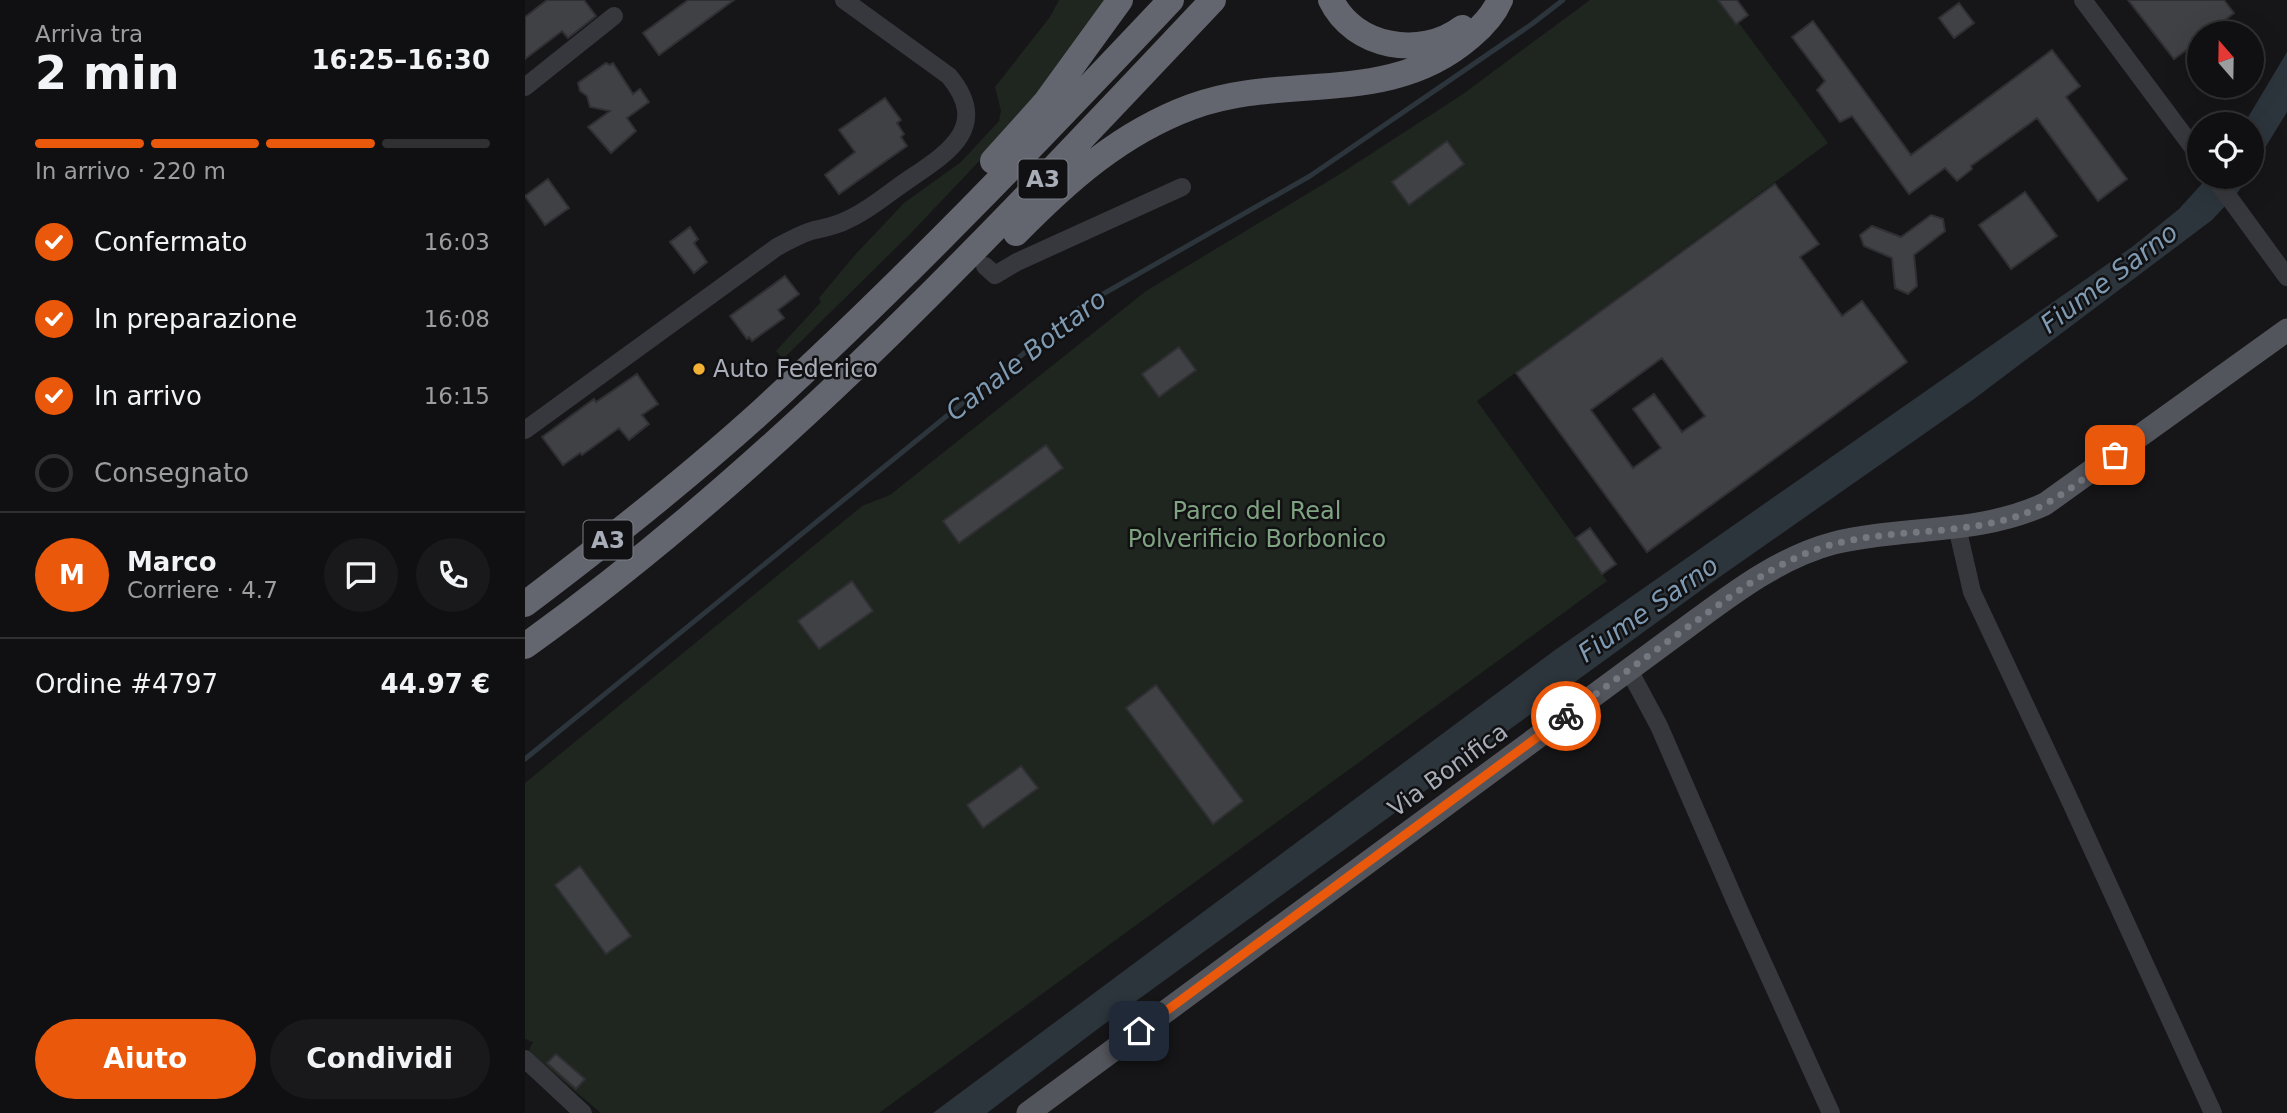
<!DOCTYPE html>
<html lang="it">
<meta charset="utf-8">
<style>
body{margin:0;font-family:"DejaVu Sans",sans-serif;background:#19191b;color:#f1f3f6;height:100vh;display:flex;flex-direction:column;font-size:26px;white-space:nowrap}
*{box-sizing:border-box;margin:0}
p{font-size:23px;color:#9c9d9f}
.icon{flex:none;width:38px;height:38px;fill:none;stroke:currentColor;stroke-width:2;stroke-linecap:round;stroke-linejoin:round}
.map{position:relative;flex:1;overflow:hidden}
.details{display:flex;flex-direction:column;background:#101012;width:525px}
.details>*{flex:none}
.needle{width:46px;rotate:340deg}
.controls{position:absolute;left:1662px;top:21px;display:grid;gap:14px}
.controls a{display:grid;place-items:center;width:77px;height:77px;border-radius:50%;background:#101012;box-shadow:0 7px 28px #0002,0 0 0 2px #303032;font-size:35px}
.pin{position:absolute;display:grid;place-items:center;width:60px;height:60px;color:#fff;margin:-30px;border-radius:14px;box-shadow:0 4px 10px #0006}
.courier{position:absolute;display:grid;place-items:center;width:70px;height:70px;margin:-35px;border:5px solid #ea580c;border-radius:50%;background:#fff;color:#222;box-shadow:0 2px 9px #0007}
.summary em{font-style:normal;font-weight:800}
.summary div{display:flex;flex-direction:column-reverse}
.summary{display:flex;align-items:center;justify-content:space-between;height:119px;padding:0 35px}
h1{font-size:46px;font-weight:800;line-height:52px}
.bar{display:grid;grid-template-columns:repeat(4,1fr);gap:10px 7px;align-content:center;height:84px;padding:0 35px}
.bar i{height:9px;border-radius:5px;background:#303032}
.bar .current{background:#ea580c}
.bar p{grid-column:span 4}
.line{display:flex;align-items:center;gap:18px;padding:0 35px;border-top:2px solid #303032}
.line div{flex:1}
.round{display:grid;place-items:center;flex:none;width:74px;height:74px;border-radius:37px;background:#19191b}
ol{padding:0 35px;list-style:none}
li{display:flex;align-items:center;gap:21px;height:77px}
li p{margin-inline-start:auto}
li .icon{padding:7px;border-radius:50%;background:#ea580c;color:#fff;stroke-width:4}
li:last-child{color:#9c9d9f}
li i{width:38px;height:38px;border:4px solid #303032;border-radius:50%}
.cta{display:flex;gap:14px;margin-top:auto;padding:14px 35px}
.cta a{flex:1;height:80px;border-radius:42px;background:#ea580c;color:#fff;font-size:28px;font-weight:800;line-height:80px;text-align:center}
.cta a+a{background:#19191b;color:#f1f3f6}
main{display:flex;flex:1;min-height:0}
.map>svg:first-child{display:block}
</style>
<main>
<section class="details">
<div class="summary"><div><h1>2 min</h1><p>Arriva tra</p></div><em>16:25–16:30</em></div>
<div class="bar"><i class="current"></i><i class="current"></i><i class="current"></i><i></i><p>In arrivo · 220 m</p></div>
<ol>
<li><svg class="icon" aria-label="check" viewBox="0 0 24 24"><path d="M5 12l5 5 9-10"/></svg>Confermato<p>16:03</p></li>
<li><svg class="icon" aria-label="check" viewBox="0 0 24 24"><path d="M5 12l5 5 9-10"/></svg>In preparazione<p>16:08</p></li>
<li><svg class="icon" aria-label="check" viewBox="0 0 24 24"><path d="M5 12l5 5 9-10"/></svg>In arrivo<p>16:15</p></li>
<li><i></i>Consegnato</li>
</ol>
<div class="line" style="height:126px"><b class="round" style="background:#ea580c;color:#fff">M</b><div><b>Marco</b><p>Corriere · 4.7</p></div><a class="round"><svg class="icon" aria-label="chat" viewBox="0 0 24 24"><path d="M4 5h16v11H9l-5 4z"/></svg></a><a class="round"><svg class="icon" aria-label="phone" viewBox="0 0 24 24"><path d="M5 4h4l2 5-3 2q2 4 5 5l2-3 5 2v4C11 20 4 13 5 4z"/></svg></a></div>
<div class="line" style="height:91px"><div>Ordine #4797</div><b>44.97 €</b></div>
<div class="cta"><a>Aiuto</a><a>Condividi</a></div>
</section>
<div class="map">
<svg width="1762" height="1113" viewBox="0 0 1762 1113">
<rect width="100%" height="100%" fill="#161618"/>
<path fill="#1e261f" d="M534,0H582L498,115L384,235L258,359L251,351L296,302L294,298L329,256L379,203L436,162L474,121L476,111L470,87L525,17Z
M1065,0H1193L1210,24L1213,22L1303,143L952,401L1082,581L354,1113H76L21,1067L4,1050L8,1042L0,1039V783L337,506L365,495L621,291L815,174L938,94Z"/>
<path fill="#2c353c" d="M1762,52V112L1727,169V124H1719Z
M1683,177H1723L1713,192L1687,220L1449,399L1186,583L574,1028L462,1113H408L1030,650L1607,247L1654,209Z"/>
<g fill="none" stroke-linecap="round" stroke-linejoin="round">
<path stroke="#2c353c" stroke-width="5" d="M0,759L557,306L785,176L1007,24L1038,0"/>
</g>
<path fill="#404145" stroke="#303034" stroke-width="2" fill-rule="evenodd" d="M22,0H59L71,16L43,38L37,31L0,59V17Z
M163,0H209L134,55L118,33Z
M1193,0H1212L1223,15L1211,24Z
M1603,0H1699L1709,13L1683,33H1675V40L1649,59Z
M1434,3L1449,23L1429,38L1414,18Z
M1288,21L1386,155L1527,50L1555,86L1541,97L1602,179L1573,201L1512,118L1446,166L1447,169L1432,181L1420,168L1384,194L1327,116L1315,122L1292,90L1300,81L1267,37Z
M81,63L85,65L88,63L108,94L115,89L124,102L102,118L111,131L86,153L63,127L85,111L65,107L62,96L55,91L53,83Z
M360,98L376,120L372,123L379,134L376,137L382,146L314,194L300,175L330,152L314,130Z
M922,141L939,164L884,205L867,182Z
M23,179L44,208L20,225L0,196Z
M1250,184L1294,244L1275,257L1317,316L1337,301L1382,362L1122,552L991,373ZM1137,358L1180,416L1157,432L1129,394L1108,409L1136,448L1108,468L1066,410Z
M1500,192L1532,236L1486,269L1454,225Z
M1406,215L1418,219L1420,231L1389,255L1392,286L1383,294L1370,288L1367,258L1339,246L1335,235L1347,226L1376,237Z
M165,227L173,239L169,243L182,262L169,273L145,242Z
M260,276L274,294L253,310L259,318L227,341L224,337L222,339L205,316Z
M654,347L671,370L634,397L617,374Z
M112,374L133,404L117,415L124,424L104,440L94,428L57,455L55,453L38,465L17,437L69,399L71,402Z
M521,445L538,468L434,543L418,521Z
M1065,528L1091,564L1077,574L1051,538Z
M327,581L348,611L294,649L273,621Z
M631,685L718,801L688,824L601,708Z
M496,766L513,788L458,828L442,805Z
M55,866L106,936L81,954L30,885Z
M31,1054L60,1079L51,1089L22,1063Z"/>
<g fill="none" stroke-linecap="round" stroke-linejoin="round">
<path stroke="#37383d" stroke-width="18" d="M1558,0L1675,157
M0,87L89,16
M1689,177L1762,277
M460,266L470,275L492,262L657,187
M0,430L252,247C263,241 274,235 286,231C298,228 311,226 322,220C343,211 361,195 380,182C421,154 467,128 424,76L319,0
M1432,527L1447,592L1542,794L1688,1113
M1104,670L1134,726L1215,912L1306,1113
M0,1059L58,1113"/>
<path stroke="#53555c" stroke-width="23" d="M503,1113L1147,638C1197,602 1248,559 1309,543C1379,526 1454,535 1520,504L1762,330"/>
<path stroke="#63666e" stroke-width="26" d="M806,0C829,48 896,59 937,28
M468,161L521,102L595,0
M491,233C543,180 596,133 666,107C760,72 863,108 945,37C957,27 969,14 975,0
M0,604C82,542 162,479 238,410C380,280 514,140 646,0
M0,646C257,462 472,228 688,0"/>
</g>
<g fill="none" stroke-linecap="round" stroke-linejoin="round">
<path stroke="#757880" stroke-width="7" stroke-dasharray="0 12.6" d="M1041,716C1086,683 1132,649 1178,616C1213,591 1247,566 1287,551C1356,525 1434,539 1501,513C1534,500 1562,476 1590,455"/>
<path stroke="#ea580c" stroke-width="9" d="M614,1031L1041,716"/>
</g>
<circle fill="#f2b134" stroke="#111113" stroke-width="2.5" cx="174" cy="369" r="7"/>
<g text-anchor="middle" dominant-baseline="central" stroke-width="5" stroke-linejoin="round" paint-order="stroke">
<g fill="#111113" stroke="#7b7e86" stroke-width="2">
<rect x="493.5" y="159.5" width="49" height="39" rx="5"/>
<rect x="58.5" y="520.5" width="49" height="39" rx="5"/>
</g>
<g font-size="23" font-weight="bold" fill="#a8adb8">
<text x="518" y="179">A3</text>
<text x="83" y="540">A3</text>
</g>
<g font-size="24" fill="#a8adb8" stroke="#111113" text-anchor="start">
<text x="188" y="369">Auto Federico</text>
</g>
<g font-size="24" fill="#7fa381" stroke="#111113">
<text x="732" y="511">Parco del Real<tspan x="732" dy="28">Polverificio Borbonico</tspan></text>
</g>
<g font-size="24" fill="#a8adb8" stroke="#111113">
<text transform="translate(923 770) rotate(-36)">Via Bonifica</text>
</g>
<g font-size="26" font-style="italic" fill="#7f9bb3" stroke="#111113">
<text transform="translate(1584 278) rotate(-37)">Fiume Sarno</text>
<text transform="translate(501 355) rotate(-38)">Canale Bottaro</text>
<text transform="translate(1123 609) rotate(-35)">Fiume Sarno</text>
</g>
</g>
</svg>
<div class="controls">
<a><svg class="needle" viewBox="-14 -14 28 28"><path d="M0-13l5 13h-10z" fill="#e53935"/><path d="M0 13l5-13h-10z" fill="#9c9d9f"/></svg></a>
<a><svg class="icon" aria-label="locate" viewBox="0 0 24 24"><circle cx="12" cy="12" r="6"/><path d="M12 2v4M12 18v4M2 12h4M18 12h4"/></svg></a>
</div>
<div class="pin" style="left:1590px;top:455px;background:#ea580c"><svg class="icon" aria-label="bag" viewBox="0 0 24 24"><path d="M5 8h14l-1 12H6zM9 8a3 3 0 0 1 6 0"/></svg></div>
<div class="pin" style="left:614px;top:1031px;background:#1f2937"><svg class="icon" aria-label="home" viewBox="0 0 24 24"><path d="M3 11l9-7 9 7M6 9v11h12V9"/></svg></div>
<div class="courier" style="left:1041px;top:716px"><svg class="icon" aria-label="bike" viewBox="0 0 24 24"><circle cx="6" cy="16" r="4"/><circle cx="18" cy="16" r="4"/><path d="M6 16l4-8h5l3 8M10 8l3 8H6M13 5h3"/></svg></div>
</div>
</main>
